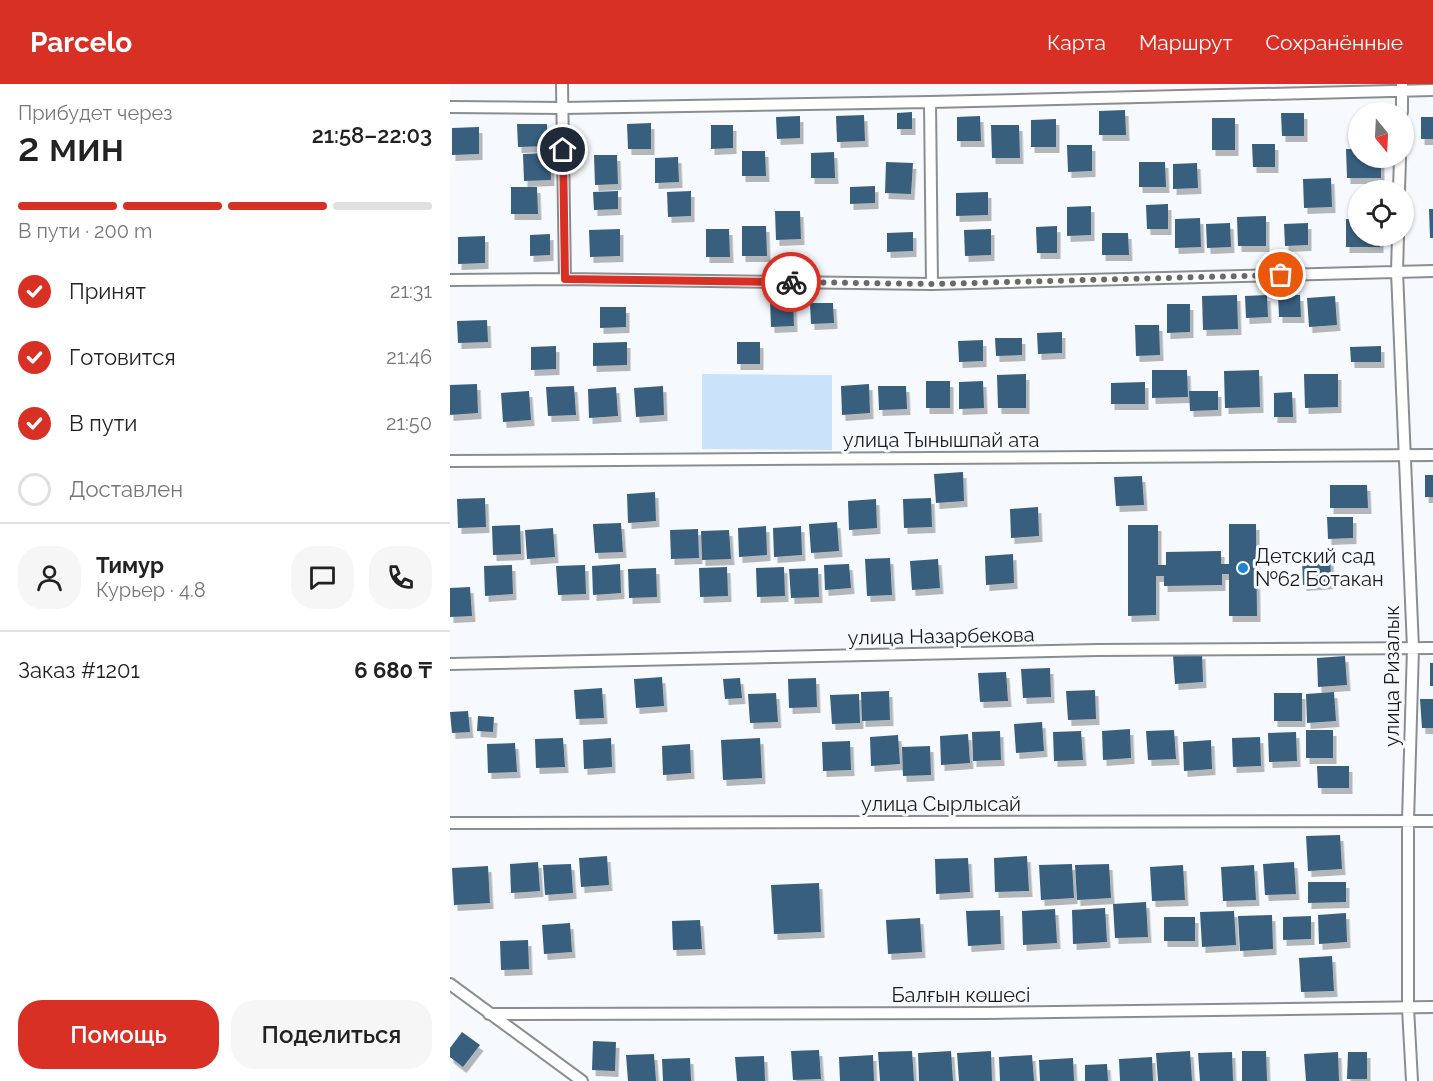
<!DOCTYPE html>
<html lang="ru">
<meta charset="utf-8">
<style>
body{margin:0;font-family:Raleway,sans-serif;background:#f6f6f6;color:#222;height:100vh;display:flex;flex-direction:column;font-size:22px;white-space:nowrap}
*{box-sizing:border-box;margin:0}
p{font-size:20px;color:#767676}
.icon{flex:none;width:33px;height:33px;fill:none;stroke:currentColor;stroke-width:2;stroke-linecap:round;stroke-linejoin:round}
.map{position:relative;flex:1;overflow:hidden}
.drawer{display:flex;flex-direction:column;background:#fff;width:450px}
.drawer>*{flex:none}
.needle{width:39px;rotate:162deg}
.tools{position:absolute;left:898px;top:18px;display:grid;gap:12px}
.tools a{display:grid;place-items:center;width:66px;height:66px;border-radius:50%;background:#fff;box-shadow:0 2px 4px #0004;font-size:30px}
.pin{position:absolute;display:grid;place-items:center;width:51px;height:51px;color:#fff;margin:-26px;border:3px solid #fff;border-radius:50%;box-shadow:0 2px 6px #0007}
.courier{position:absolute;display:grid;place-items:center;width:60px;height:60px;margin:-30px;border:4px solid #d93025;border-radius:50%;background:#fff;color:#222;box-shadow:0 2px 8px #0007}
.headline em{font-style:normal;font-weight:600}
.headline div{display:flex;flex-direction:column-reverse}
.headline{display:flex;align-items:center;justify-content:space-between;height:102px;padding:0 18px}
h1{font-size:39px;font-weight:600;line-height:45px}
.bar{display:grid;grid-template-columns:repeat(4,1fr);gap:9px 6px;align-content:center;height:72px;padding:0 18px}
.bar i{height:8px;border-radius:4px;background:#e0e0e0}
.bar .active{background:#d93025}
.bar p{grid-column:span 4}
.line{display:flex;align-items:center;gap:15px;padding:0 18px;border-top:2px solid #e0e0e0}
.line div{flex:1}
.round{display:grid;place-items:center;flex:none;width:63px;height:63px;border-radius:24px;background:#f6f6f6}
ol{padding:0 18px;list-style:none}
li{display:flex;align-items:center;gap:18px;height:66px}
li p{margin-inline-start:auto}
li .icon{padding:6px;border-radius:50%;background:#d93025;color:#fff;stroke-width:4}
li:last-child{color:#767676}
li i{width:33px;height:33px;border:3px solid #e0e0e0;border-radius:50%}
.primary-button{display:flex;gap:12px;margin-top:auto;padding:12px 18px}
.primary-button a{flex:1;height:69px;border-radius:24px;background:#d93025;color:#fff;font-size:24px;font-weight:600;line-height:69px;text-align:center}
.primary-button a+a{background:#f6f6f6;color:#222}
header{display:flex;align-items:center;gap:36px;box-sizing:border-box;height:84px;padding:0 30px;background:#d93025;color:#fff}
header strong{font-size:28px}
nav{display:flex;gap:33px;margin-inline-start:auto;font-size:21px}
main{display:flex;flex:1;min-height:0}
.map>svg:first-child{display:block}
</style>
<header>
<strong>Parcelo</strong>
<nav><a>Карта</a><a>Маршрут</a><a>Сохранённые</a></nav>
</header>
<main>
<section class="drawer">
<div class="headline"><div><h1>2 мин</h1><p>Прибудет через</p></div><em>21:58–22:03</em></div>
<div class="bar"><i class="active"></i><i class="active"></i><i class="active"></i><i></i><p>В пути · 200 m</p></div>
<ol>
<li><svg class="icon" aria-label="check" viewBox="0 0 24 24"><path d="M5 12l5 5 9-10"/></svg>Принят<p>21:31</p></li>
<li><svg class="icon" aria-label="check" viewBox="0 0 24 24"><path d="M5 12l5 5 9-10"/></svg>Готовится<p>21:46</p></li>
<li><svg class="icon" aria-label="check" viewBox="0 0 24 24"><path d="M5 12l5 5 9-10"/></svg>В пути<p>21:50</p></li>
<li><i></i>Доставлен</li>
</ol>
<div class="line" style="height:108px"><a class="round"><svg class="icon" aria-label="person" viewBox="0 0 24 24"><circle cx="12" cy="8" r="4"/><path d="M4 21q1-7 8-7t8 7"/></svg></a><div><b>Тимур</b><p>Курьер · 4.8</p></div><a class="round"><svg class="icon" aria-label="chat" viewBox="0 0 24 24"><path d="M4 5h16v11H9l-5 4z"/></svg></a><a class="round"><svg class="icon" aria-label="phone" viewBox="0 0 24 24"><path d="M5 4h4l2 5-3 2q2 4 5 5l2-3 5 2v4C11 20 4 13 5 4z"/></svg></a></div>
<div class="line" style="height:78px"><div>Заказ #1201</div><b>6 680 ₸</b></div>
<div class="primary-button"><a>Помощь</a><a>Поделиться</a></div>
</section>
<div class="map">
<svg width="983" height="997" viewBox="0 0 983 997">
<defs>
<filter id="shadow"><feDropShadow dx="3.5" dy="6" stdDeviation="0" flood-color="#0004"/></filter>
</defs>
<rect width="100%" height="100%" fill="#f6fafe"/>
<path fill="#cae3fb" d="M252,290L382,291V366L252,365Z"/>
<path fill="#395e7e" filter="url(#shadow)" d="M675,26L676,51H649V27Z
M462,28V45H447V29Z
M831,29H854V52H832Z
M414,31L415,57L387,58L386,32Z
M350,32V54L327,55L326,33Z
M530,32L531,57H507V33Z
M971,33H983V55H971Z
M762,34H785V66H762Z
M606,35V63H581V36Z
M201,39V65H178L177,40Z
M909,39V60H901V40Z
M67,40H97L98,62L68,63Z
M261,41H283V64L261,65Z
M541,41H569L570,74H542Z
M29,43V70L2,71V44Z
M802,60H825V83H803Z
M617,61H642V87L618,88Z
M896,65H909V74H931V94H897Z
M292,67H315L316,92H292Z
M384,68L385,94H361V69Z
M100,69L101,96L74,97L73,70Z
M144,71H167L168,100L145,101Z
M228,73L229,98L205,99V74Z
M436,78L463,79L461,110L435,109Z
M689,78H715L716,103H689Z
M747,79L748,104L723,105V80Z
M881,94L882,123L854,124L853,95Z
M425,102V119L400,120V103Z
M61,103H87L88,130H61Z
M168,107V125L144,126L143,108Z
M241,107V132L218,133L217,108Z
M538,108V131L506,132V109Z
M718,120V145H697L696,121Z
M641,122V151L617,152V123Z
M979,125H983V154H980Z
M325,127H350L351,155L326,156Z
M816,132V162H788L787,133Z
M750,134L751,163L725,164V135Z
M896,135H909V152H930V163H896Z
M780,139L781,163L757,164L756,140Z
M858,139V161L835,162L834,140Z
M292,142H316L317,172H292Z
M607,142V169H587L586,143Z
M170,145V172L140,173L139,146Z
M256,145H279L280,173H256Z
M541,145V171L515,172L514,146Z
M463,148V167L437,168V149Z
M652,149H678L679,171H652Z
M100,150V171L80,172V151Z
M35,152V179L8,180V153Z
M787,211L788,245L753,246L752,212Z
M817,211L818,233L796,234L795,212Z
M828,211H850L851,233H829Z
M885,212L887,241L859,243L857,214Z
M320,217H343L344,242L321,243Z
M360,219H383L384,239L361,240Z
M717,220H740V248L717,249Z
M150,223H176V243L150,244Z
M37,236L38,258L8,259L7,237Z
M685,241H709L710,271L686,272Z
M612,248V269L588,270L587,249Z
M545,254H572V271L546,272Z
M533,256V277L509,278L508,257Z
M177,258V281L143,282V259Z
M287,258H310V280H287Z
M106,262V285L81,286V263Z
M931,262V278H901L900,263Z
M702,286H737L738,313L702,314Z
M809,286L810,323L775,324L774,287Z
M576,290V324H548L547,291Z
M854,290H888V323L855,324Z
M476,297H500V324H476Z
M533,297L534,324L509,325V298Z
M695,298V320H661V299Z
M27,300L28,329L0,331V301Z
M419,300L420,329L392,331L391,302Z
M124,302L126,331L98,332L96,303Z
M213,302L214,331L186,333L184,304Z
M428,302H456L457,325L429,326Z
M166,303L168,332L139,334L138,305Z
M79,307L81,336L53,338L51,309Z
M739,307H768V326L740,327Z
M842,308L843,333H824V309Z
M513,388L514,417L486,419L484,390Z
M975,391H983V413H975Z
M692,392L694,421L666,422L664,393Z
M880,401H917L918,424H880Z
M205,408L206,437L178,439L177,410Z
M35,414L36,443L8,444L7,415Z
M481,414L482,443L454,444L453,415Z
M426,415L427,444L399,446L398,417Z
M588,423L589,452L561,454L560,425Z
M877,433H903V454L878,455Z
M387,438L389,467L361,469L359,440Z
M171,439L173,468L145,469L143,440Z
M779,440H806L807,532H779V490H772V501L714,502V492H706V531L678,532V441H708V481H716V468L771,467V480H779Z
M70,441L71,470L43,471L42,442Z
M316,442L317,471L289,473L288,444Z
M351,442L352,471L324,473L323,444Z
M103,444L105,473L77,475L75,446Z
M248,445L249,474L221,475L220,446Z
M279,446L281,475L252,476L251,447Z
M563,470L564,499L536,501L535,472Z
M880,470L881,499L853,501L852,472Z
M440,474L442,511L417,512L415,475Z
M488,475L490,504L462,506L460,477Z
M170,480L171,509L143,511L142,482Z
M399,480L401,504L375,506L374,481Z
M62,481L63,510L35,512L34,482Z
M135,481L136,510L108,511L106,482Z
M277,483L278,512L250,513L249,484Z
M334,483L335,512L307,513L306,484Z
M206,484L207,513L179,514L178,485Z
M368,484L369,513L341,514L339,485Z
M20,503L22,532L0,533V504Z
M752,569L753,598L725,600L723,571Z
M895,572L897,601L868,603L867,574Z
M980,579H983V602H980Z
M600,584L601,613L573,614L571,585Z
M556,588L558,617L530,618L528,589Z
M212,593L214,622L186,624L184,595Z
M290,594L292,614L275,615L273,595Z
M366,594L367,623L339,624L338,595Z
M152,604L154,634L126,635L124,606Z
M645,606L646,635L618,636L616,607Z
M439,607L440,636L412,637L411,608Z
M884,608L886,637L857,639L856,610Z
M326,609L328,638L300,639L298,610Z
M824,609H852V637H824Z
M409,610L410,639L382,640L380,611Z
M970,615H983V644H972Z
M18,627L20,648L2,649L0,628Z
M28,632L44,633L43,648L27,647Z
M592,638L594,667L566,669L564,640Z
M680,645L681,674L653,676L652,647Z
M724,646L726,675L698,676L696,647Z
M856,646H883V674H856Z
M550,647L551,676L523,677L522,648Z
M631,647L633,676L604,677L603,648Z
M846,648L847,677L819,678L818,649Z
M518,650L520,679L491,681L490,652Z
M448,651L450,680L421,682L420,653Z
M810,653L811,682L783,683L782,654Z
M113,654L115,683L86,684L85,655Z
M161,654L162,683L134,685L133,656Z
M310,654L312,694L273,696L271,656Z
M761,656L762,685L734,687L733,658Z
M400,657L401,686L373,687L372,658Z
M65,659L67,688L38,689L37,660Z
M240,660L241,689L213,691L212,662Z
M480,662L481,691L453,692L452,663Z
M867,682H899V704H868Z
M890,751L892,785L858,787L856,752Z
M157,772L159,801L131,803L129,774Z
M577,772L579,807L545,808L544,774Z
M518,774L520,808L486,810L485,775Z
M88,778L90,807L61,809L60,780Z
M844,778L846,810L815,811L813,780Z
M121,780L123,809L95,811L93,781Z
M622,780L624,814L591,816L589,781Z
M659,780L661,814L627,816L625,781Z
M733,781L735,816L702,817L700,783Z
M804,781L806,816L773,817L771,783Z
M38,782L40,819L4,821L2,784Z
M858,798H896V818L858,819Z
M369,799L371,848L324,850L321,801Z
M696,818L698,853L665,854L663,820Z
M655,824L657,858L623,860L622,826Z
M605,825L607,859L573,861L572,827Z
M550,826L551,860L518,862L516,827Z
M784,827L786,861L752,863L750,828Z
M896,829L897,858L869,860L868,831Z
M822,831L823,865L790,867L788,832Z
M861,832V855L833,856V833Z
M714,833H745V857H714Z
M470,834L472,868L438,870L436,836Z
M250,836L252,865L223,866L222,837Z
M120,839L122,868L94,870L92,841Z
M78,856L79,885L51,886L50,857Z
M882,872L884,907L851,908L849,874Z
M12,948L30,961L13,983L0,973V964Z
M143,957L166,958L165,987L142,986Z
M369,966L371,995L343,996L341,967Z
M462,967L464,997H430L428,968Z
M501,967L503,997H469L468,969Z
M541,967L542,997H509L507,969Z
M740,967L742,997H708L706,969Z
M792,967H816L817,997H792Z
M782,968L783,997H750L748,969Z
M888,968L889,997H856L854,970Z
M898,968H917V995H897Z
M204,970L206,997H178L176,971Z
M423,971L424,997H390L389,973Z
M582,971L584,997H550L549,973Z
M314,972L315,997H287L285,973Z
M702,973L703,997H670L669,975Z
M240,974L241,997H213L212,975Z
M623,974L624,997H590L589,976Z
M657,980L658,997H635V981Z"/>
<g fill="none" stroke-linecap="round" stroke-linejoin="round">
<g stroke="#8a8e91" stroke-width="14">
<path id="minor" d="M112,0L115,195
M480,18L482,200
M0,23L112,24L480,18L983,6
M952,28V0
M949,106L950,74
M948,152L947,188L963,564L958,737V924L962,997
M0,196L115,195L482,200L983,187
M0,377L983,371
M0,580L648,566L983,564
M0,739L983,737
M0,900L132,997
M39,930L537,929L983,923"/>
</g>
<use href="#minor" stroke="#fff" stroke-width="10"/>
</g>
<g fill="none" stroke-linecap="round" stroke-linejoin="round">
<path stroke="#67696b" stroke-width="6" stroke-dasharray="0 10.8" d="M341,198L482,200L831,191"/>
<path stroke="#d93025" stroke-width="8" d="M113,66L115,195L341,198"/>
</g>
<circle fill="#1d85cf" stroke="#f6fafe" stroke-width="2" cx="793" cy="484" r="6"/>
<g text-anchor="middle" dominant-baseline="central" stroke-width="6" stroke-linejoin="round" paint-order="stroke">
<g font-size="20" fill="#1a1b1c" stroke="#f6fafe">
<text x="491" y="356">улица Тынышпай ата</text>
<text transform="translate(491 552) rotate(-1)">улица Назарбекова</text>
<text transform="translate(942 592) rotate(-90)">улица Ризалык</text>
<text x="491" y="720">улица Сырлысай</text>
<text x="511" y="911">Балғын көшесі</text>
</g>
<g font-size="20" fill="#1a1b1c" stroke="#f6fafe" text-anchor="start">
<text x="805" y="472">Детский сад<tspan x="805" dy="23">№62 Ботакан</tspan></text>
</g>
</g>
</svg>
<div class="tools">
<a><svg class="needle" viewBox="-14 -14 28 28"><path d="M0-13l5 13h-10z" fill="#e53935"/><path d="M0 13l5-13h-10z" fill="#767676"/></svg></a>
<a><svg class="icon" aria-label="locate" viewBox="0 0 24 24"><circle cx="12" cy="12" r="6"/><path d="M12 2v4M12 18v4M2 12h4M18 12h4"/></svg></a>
</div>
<div class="pin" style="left:831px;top:191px;background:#ea580c"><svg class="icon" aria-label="bag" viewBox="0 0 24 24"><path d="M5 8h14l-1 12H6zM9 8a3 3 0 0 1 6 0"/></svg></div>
<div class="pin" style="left:113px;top:66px;background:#1f2937"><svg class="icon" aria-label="home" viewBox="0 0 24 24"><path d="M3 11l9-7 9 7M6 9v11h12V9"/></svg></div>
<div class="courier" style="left:341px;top:198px"><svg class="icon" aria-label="bike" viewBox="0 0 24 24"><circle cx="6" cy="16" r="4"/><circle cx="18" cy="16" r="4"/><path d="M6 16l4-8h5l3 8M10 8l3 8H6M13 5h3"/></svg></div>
</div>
</main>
